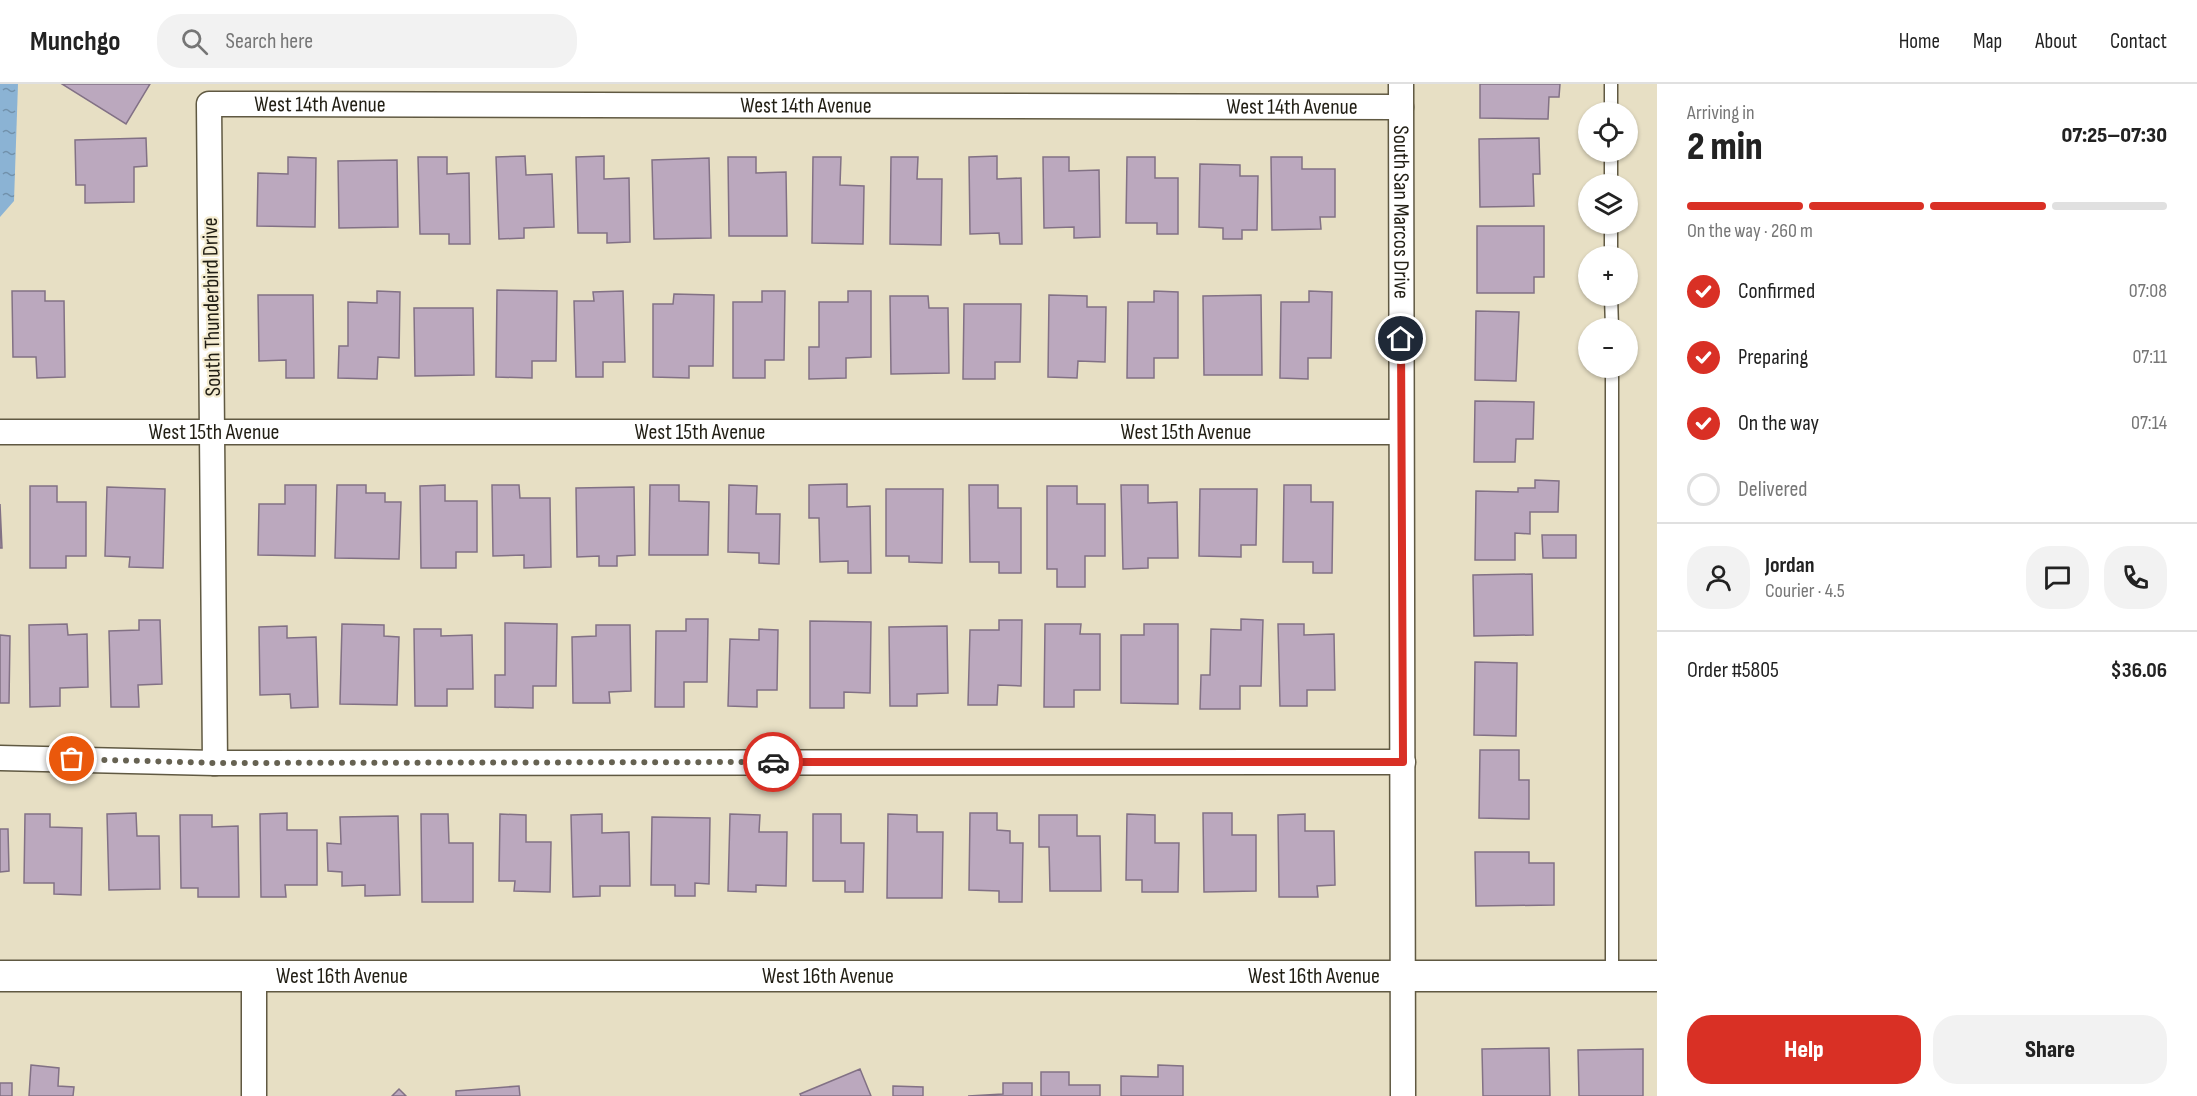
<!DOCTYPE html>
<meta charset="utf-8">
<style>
body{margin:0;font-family:"Sofia Sans Condensed",sans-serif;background:#f2f2f2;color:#222;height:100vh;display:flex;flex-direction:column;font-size:22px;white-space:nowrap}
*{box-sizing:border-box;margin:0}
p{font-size:20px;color:#767676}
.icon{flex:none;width:33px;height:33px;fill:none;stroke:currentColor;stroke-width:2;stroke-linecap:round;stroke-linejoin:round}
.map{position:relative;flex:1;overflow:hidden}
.side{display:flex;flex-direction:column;background:#fff;width:540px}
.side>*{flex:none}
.buttons{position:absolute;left:1578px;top:18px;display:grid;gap:12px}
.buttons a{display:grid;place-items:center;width:60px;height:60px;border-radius:50%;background:#fff;box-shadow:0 2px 4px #0004;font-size:30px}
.pin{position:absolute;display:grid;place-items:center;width:51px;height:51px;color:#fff;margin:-26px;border:3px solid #fff;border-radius:50%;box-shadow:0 2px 6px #0007}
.courier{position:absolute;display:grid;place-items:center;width:60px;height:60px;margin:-30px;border:4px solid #d93025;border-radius:50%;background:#fff;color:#222;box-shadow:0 2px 8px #0007}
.head em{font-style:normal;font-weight:800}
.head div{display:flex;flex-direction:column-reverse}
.head{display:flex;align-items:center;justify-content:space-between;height:102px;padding:0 30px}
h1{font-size:39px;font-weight:800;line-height:45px}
.bar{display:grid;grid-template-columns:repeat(4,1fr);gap:9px 6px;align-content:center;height:72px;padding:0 30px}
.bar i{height:8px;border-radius:4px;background:#e0e0e0}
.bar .current{background:#d93025}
.bar p{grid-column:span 4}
.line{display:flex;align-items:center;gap:15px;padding:0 30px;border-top:2px solid #e0e0e0}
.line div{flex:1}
.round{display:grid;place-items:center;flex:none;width:63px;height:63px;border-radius:24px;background:#f2f2f2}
ol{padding:0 30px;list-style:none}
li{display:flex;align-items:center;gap:18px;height:66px}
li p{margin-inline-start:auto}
li .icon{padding:6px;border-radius:50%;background:#d93025;color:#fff;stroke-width:4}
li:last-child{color:#767676}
li i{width:33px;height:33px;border:3px solid #e0e0e0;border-radius:50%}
.primary-button{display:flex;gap:12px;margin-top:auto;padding:12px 30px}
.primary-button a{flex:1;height:69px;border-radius:24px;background:#d93025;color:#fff;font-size:24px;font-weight:800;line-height:69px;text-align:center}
.primary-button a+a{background:#f2f2f2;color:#222}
header{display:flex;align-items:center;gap:36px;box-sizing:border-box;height:84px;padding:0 30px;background:#fff;border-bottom:2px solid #e0e0e0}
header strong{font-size:28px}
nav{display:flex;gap:33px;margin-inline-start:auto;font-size:21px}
.search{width:420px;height:54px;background:#f2f2f2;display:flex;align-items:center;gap:15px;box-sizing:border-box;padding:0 21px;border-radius:24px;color:#767676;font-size:22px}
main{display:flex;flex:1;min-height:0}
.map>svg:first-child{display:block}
</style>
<header>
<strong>Munchgo</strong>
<div class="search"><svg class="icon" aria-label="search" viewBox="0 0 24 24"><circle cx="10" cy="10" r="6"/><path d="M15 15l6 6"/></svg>Search here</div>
<nav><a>Home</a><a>Map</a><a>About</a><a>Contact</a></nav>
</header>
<main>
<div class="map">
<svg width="1657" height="1012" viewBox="0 0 1657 1012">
<defs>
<pattern id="water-ripples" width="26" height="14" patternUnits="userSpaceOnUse" patternTransform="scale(1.5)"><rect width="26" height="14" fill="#8bb3d4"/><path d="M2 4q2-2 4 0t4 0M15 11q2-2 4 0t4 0" fill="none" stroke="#7191ab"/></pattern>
</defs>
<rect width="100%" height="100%" fill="#e7dfc4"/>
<path fill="url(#water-ripples)" d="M0,0H18L14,117L0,133Z"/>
<path fill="#bba8be" stroke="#827185" stroke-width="1.5" d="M62,0H150L126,40Z
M1480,0H1560L1559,13H1549L1548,35L1480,34Z
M146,54L147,82L134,83V118L85,119V101H76L75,56Z
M1539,54L1540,90H1533L1534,122L1480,123L1479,55Z
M525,72L526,91L552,90L554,143L524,144V154L499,155L496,73Z
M604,72V95L629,94L630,158L607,159V149H578L576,73Z
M997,72V95L1021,94L1022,160H1000L999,149L970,150L969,73Z
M288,73L316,74L315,143L257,142L258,89L288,90Z
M418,73H447V90L469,89L470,160H449V150H420Z
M728,73H756V89L786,88L787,152H729Z
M813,73H841L840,101L864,102L863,160L812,159Z
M891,73H918L917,95H942L941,161L890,160Z
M1043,73H1069V87L1099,86L1100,153L1074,154V143L1044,144Z
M1127,73H1155V94H1178V150H1157V139H1126Z
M1271,73H1302V85H1335V133H1320L1321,145L1272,146Z
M709,74L711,154L654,155L652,76Z
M397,76L398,143L339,144L338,77Z
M1200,80L1240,81V92H1258L1257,146H1242V155H1223V144L1199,143Z
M1477,142H1544V193H1534V209H1477Z
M497,206L557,207L556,277H532V294L496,293Z
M12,207H45V217H64L65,293L37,294L36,273H13Z
M377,207L400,208L399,274L378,273L377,295L338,294L339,262H348V218L377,219Z
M623,207L625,278H603V293H576L574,217H594L593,208Z
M762,207H785L784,276H765V294H733V218H762Z
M848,207H871V273L846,274V294L809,295V263H819V218H848Z
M1154,207L1178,208V274H1154V294H1127L1128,218H1154Z
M1309,207L1332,208L1331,274H1308V295L1280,294L1281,218H1309Z
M674,210L714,211L713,282H689V294L653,293V220H673Z
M258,211H313L314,294H286V276L259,277Z
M1049,211L1087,212V223H1106L1105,278L1078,277L1077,294L1048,293Z
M1261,211L1262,291H1204L1203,212Z
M890,212H928L929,224H948L949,289L891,290Z
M964,220H1021L1020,278H995V295H963Z
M414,224H473L474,291L415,292Z
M1476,227L1519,228L1516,297L1475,296Z
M1475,317L1534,318L1533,355H1516L1515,378H1474Z
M1535,396L1559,397L1558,428H1530V450L1515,449V476H1475L1476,407L1518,408V404H1535Z
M847,400V423L870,422L871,489H848V477L820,478L819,434H809V401Z
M285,401H316L315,472L258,471L259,420H285Z
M337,401H366V409H385V418H401L399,475L335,474Z
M445,401V417H477V468H456V484H421L420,402Z
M492,401H519L520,414H550L551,483L524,484V471L493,472Z
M650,401H679V417L709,418L708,471H649Z
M729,401L757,402L756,430H780L779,480L759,479V469L728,468Z
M969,401H998V424H1021V489H999V478H970Z
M1121,401H1148V419L1177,418L1178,474H1148V484L1123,485Z
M1284,401H1311V418H1333L1332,489H1313V478H1283Z
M30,402H57V418H86V472H66V484H30Z
M1047,402H1077V420H1105V472H1085V503H1057V485H1047Z
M107,403L165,405L163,484L129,483L130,473L105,472Z
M634,403L635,471L617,472V482H599V472L577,473L576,404Z
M886,405H943L942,479L909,478V472H886Z
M1200,405H1257L1256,461H1241V473L1199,472Z
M0,420L2,464H0Z
M1542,451H1576V474H1543Z
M1532,490L1533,551L1474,552L1473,491Z
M686,535H708L707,598H684V623H655L656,547H686Z
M1241,535L1263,536L1261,602H1240V625H1200L1201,591H1210L1211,545L1241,546Z
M139,536H160L162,600L138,601L139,623H111L109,547L139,546Z
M999,536H1022L1021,602L998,601L997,621H968L970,546H999Z
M810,537L871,538L870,609L844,608V624H810Z
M505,539L557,540L556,602H533V624L495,623V591H505Z
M67,540L68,551L87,550L88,603L60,604V622L30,623L29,541Z
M342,540L384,541V552L399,553L397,621L340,620Z
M1045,540H1081L1080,550H1100V606H1074V623H1044Z
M1144,540H1178V620L1121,619V551H1144Z
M1278,540H1304V551L1334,550L1335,606H1307V622H1280Z
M596,541H630L631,607L609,608L610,619H573L572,553L596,552Z
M287,542V554L316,553L318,623L291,624L290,610L260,611L259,543Z
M947,542L948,609L917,610V622H890L889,543Z
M414,545H441V552L472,551L473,605H447V622H415Z
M759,545L778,546L777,606H757V623L728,622L730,555L759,556Z
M0,551L10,552L9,619H0Z
M1475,578L1517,579L1516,652L1474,651Z
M1480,666H1519V696H1529V735L1479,734Z
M136,729L137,752H159L160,805L109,806L107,730Z
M287,729V746H317V801H285L286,813H261L260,730Z
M970,729H997V746L1010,747V759H1023L1022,818H999V807L969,806Z
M1203,729H1232V751H1256V807L1204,808Z
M25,730H50V743L82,744L81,811L54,810V799H24Z
M421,730H448L449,759H473V818H422Z
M500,730L526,731V758H551L550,808L514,807L515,797H499Z
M602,730V749L629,748L630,802H600V812L573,813L571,731Z
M730,730L760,731L759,748H787L786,802L756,801V808L728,807Z
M813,730H841V759H864L863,808H845V797H813Z
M888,730L917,731V748H943L942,814H887Z
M1127,730L1155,731V759H1179L1178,808H1142V796H1126Z
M1305,730V747H1334L1335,801L1317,802L1318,813H1279L1278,731Z
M180,731H212V743L238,742L239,813H198V804H181Z
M1039,731H1077V752H1100L1101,807H1050L1049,763H1039Z
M398,732L400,811L365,812V801L342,802V788L328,787L327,759L341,760L340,733Z
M652,733L710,734L709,800L695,799V812H675V801H651Z
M0,745H8L9,787L0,788Z
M1475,768H1529V779H1554V821L1476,822Z
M1549,964L1550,1012H1483L1482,965Z
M1643,965V1012H1579L1578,966Z
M31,981L59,984L58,1002L74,1003L73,1012H29Z
M1158,981L1183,982V1012H1121V992L1158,993Z
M860,985L871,1012H801L800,1010Z
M1041,988H1069V1001H1100V1012H1041Z
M0,999H12V1012H0Z
M1003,999H1032V1012H968L1003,1010Z
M519,1002L520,1012H456V1007Z
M893,1002L923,1003V1012H893Z
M399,1005L406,1012H392Z"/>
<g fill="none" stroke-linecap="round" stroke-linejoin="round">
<g stroke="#605942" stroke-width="15">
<path id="service" d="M1611,0V28
M1611,68V100
M1611,140V172
M1611,212L1612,244
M1612,284V891"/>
</g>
<g stroke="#605942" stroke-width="27">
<g id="minor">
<path id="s1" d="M1401,0L1403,1012"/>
<path id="s2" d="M0,348H1401"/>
<path d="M0,674L215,679L1403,678"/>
<path id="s3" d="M215,679L209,20L1401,23"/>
<path d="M254,1012V894"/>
</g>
</g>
<g stroke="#605942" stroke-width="33">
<g id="tertiary">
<path id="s4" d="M0,892H1657"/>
</g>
</g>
<use href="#service" stroke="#fff" stroke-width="12"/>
<use href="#minor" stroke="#fff" stroke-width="24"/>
<use href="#tertiary" stroke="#fff" stroke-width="30"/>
</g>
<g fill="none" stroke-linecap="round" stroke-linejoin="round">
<path stroke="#666252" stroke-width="6" stroke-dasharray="0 10.8" d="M72,675L215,679L773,678"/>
<path stroke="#d93025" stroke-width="8" d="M773,678H1403L1401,255"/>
</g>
<g text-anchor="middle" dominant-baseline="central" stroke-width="4.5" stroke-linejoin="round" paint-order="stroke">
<g font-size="22" fill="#211e14" stroke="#f4ecd1">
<text stroke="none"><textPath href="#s3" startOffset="770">West 14th Avenue</textPath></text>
<text stroke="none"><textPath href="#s3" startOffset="1256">West 14th Avenue</textPath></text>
<text stroke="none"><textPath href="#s3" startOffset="1742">West 14th Avenue</textPath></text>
<text stroke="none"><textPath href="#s1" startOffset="128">South San Marcos Drive</textPath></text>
<text transform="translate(212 223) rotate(-91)">South Thunderbird Drive</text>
<text stroke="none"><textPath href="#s2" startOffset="214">West 15th Avenue</textPath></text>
<text stroke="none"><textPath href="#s2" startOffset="700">West 15th Avenue</textPath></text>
<text stroke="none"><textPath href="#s2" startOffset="1186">West 15th Avenue</textPath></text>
<text stroke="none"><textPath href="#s4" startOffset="1314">West 16th Avenue</textPath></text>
<text stroke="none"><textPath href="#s4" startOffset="828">West 16th Avenue</textPath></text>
<text stroke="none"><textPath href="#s4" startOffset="342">West 16th Avenue</textPath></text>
</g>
</g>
</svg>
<div class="buttons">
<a><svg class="icon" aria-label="locate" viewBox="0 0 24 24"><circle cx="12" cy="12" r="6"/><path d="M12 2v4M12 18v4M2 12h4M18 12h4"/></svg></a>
<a><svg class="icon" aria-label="layers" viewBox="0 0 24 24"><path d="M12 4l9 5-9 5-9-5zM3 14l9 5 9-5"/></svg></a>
<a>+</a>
<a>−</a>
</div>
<div class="pin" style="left:72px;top:675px;background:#ea580c"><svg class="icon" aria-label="bag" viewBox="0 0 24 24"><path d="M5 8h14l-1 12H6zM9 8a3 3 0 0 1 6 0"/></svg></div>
<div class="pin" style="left:1401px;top:255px;background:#1f2937"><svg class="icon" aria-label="home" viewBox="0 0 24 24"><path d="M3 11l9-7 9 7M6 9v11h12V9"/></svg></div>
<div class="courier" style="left:773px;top:678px"><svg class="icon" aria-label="car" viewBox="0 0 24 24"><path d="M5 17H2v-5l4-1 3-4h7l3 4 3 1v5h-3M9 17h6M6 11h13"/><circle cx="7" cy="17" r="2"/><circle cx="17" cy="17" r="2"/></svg></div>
</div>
<section class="side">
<div class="head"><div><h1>2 min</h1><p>Arriving in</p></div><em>07:25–07:30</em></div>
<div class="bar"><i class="current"></i><i class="current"></i><i class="current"></i><i></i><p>On the way · 260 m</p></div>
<ol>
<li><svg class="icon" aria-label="check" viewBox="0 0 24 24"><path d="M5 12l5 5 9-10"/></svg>Confirmed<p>07:08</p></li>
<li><svg class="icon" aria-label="check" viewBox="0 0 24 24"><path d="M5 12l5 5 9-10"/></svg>Preparing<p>07:11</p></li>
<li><svg class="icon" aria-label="check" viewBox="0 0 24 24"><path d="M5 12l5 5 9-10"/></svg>On the way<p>07:14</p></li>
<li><i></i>Delivered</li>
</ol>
<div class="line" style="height:108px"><a class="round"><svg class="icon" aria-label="person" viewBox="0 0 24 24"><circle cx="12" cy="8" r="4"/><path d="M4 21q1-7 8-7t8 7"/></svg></a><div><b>Jordan</b><p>Courier · 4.5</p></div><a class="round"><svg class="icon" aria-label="chat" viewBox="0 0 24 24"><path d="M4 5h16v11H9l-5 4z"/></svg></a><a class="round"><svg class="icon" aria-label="phone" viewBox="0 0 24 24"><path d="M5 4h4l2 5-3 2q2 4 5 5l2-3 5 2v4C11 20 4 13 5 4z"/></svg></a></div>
<div class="line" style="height:78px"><div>Order #5805</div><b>$36.06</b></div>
<div class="primary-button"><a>Help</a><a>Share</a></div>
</section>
</main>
